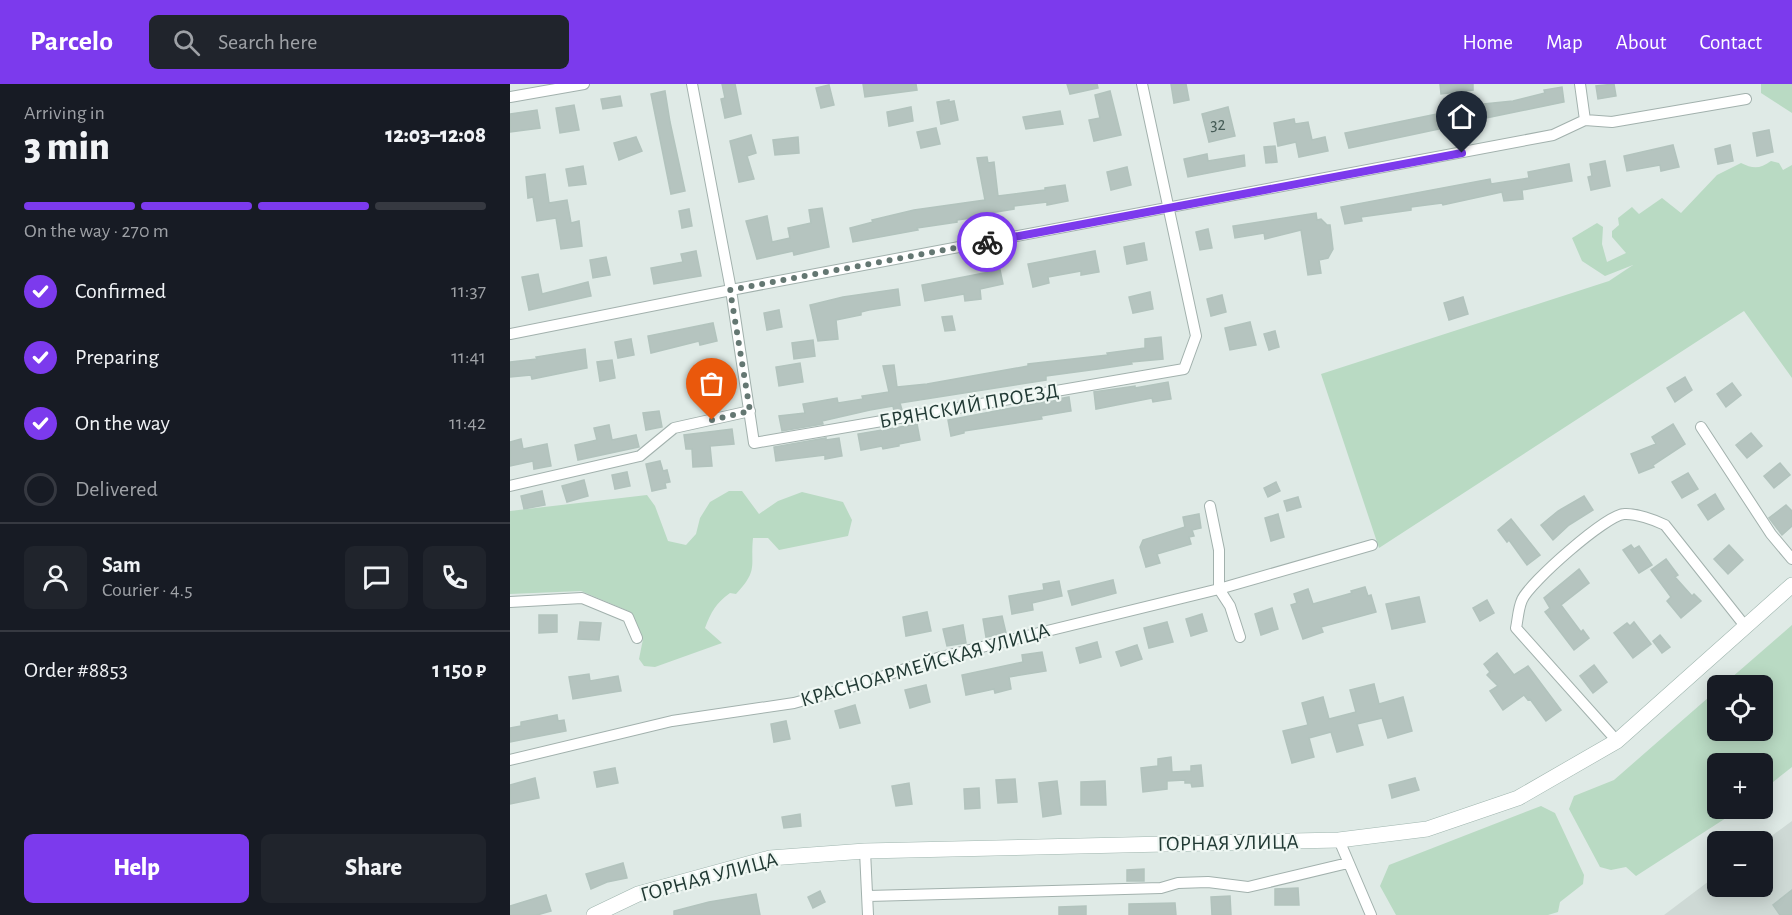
<!DOCTYPE html>
<meta charset="utf-8">
<style>
body{margin:0;font-family:"Alegreya Sans",sans-serif;background:#20242c;color:#f1f3f6;height:100vh;display:flex;flex-direction:column;font-size:22px;white-space:nowrap}
*{box-sizing:border-box;margin:0}
p{font-size:20px;color:#9ea1a6}
.icon{flex:none;width:33px;height:33px;fill:none;stroke:currentColor;stroke-width:2;stroke-linecap:round;stroke-linejoin:round}
.map{position:relative;flex:1;overflow:hidden}
.drawer{display:flex;flex-direction:column;background:#171b24;width:510px}
.drawer>*{flex:none}
.buttons{position:absolute;left:1197px;top:591px;display:grid;gap:12px}
.buttons a{display:grid;place-items:center;width:66px;height:66px;border-radius:9px;background:#171b24;box-shadow:0 3px 15px #0003;font-size:30px}
.pin{position:absolute;display:grid;place-items:center;width:51px;height:51px;color:#fff;margin:-62px -26px;border-radius:50% 50% 50% 0;rotate:-45deg;box-shadow:0 0 6px #0007}
.pin .icon{rotate:45deg}
.courier{position:absolute;display:grid;place-items:center;width:60px;height:60px;margin:-30px;border:4px solid #7c3aed;border-radius:50%;background:#fff;color:#222;box-shadow:0 2px 8px #0007}
.headline em{font-style:normal;font-weight:800}
.headline div{display:flex;flex-direction:column-reverse}
.headline{display:flex;align-items:center;justify-content:space-between;height:102px;padding:0 24px}
h1{font-size:39px;font-weight:800;line-height:45px}
.bar{display:grid;grid-template-columns:repeat(4,1fr);gap:9px 6px;align-content:center;height:72px;padding:0 24px}
.bar i{height:8px;border-radius:4px;background:#363941}
.bar .on{background:#7c3aed}
.bar p{grid-column:span 4}
.line{display:flex;align-items:center;gap:15px;padding:0 24px;border-top:2px solid #363941}
.line div{flex:1}
.round{display:grid;place-items:center;flex:none;width:63px;height:63px;border-radius:9px;background:#20242c}
ol{padding:0 24px;list-style:none}
li{display:flex;align-items:center;gap:18px;height:66px}
li p{margin-inline-start:auto}
li .icon{padding:6px;border-radius:50%;background:#7c3aed;color:#fff;stroke-width:4}
li:last-child{color:#9ea1a6}
li i{width:33px;height:33px;border:3px solid #363941;border-radius:50%}
.action{display:flex;gap:12px;margin-top:auto;padding:12px 24px}
.action a{flex:1;height:69px;border-radius:9px;background:#7c3aed;color:#fff;font-size:24px;font-weight:800;line-height:69px;text-align:center}
.action a+a{background:#20242c;color:#f1f3f6}
header{display:flex;align-items:center;gap:36px;box-sizing:border-box;height:84px;padding:0 30px;background:#7c3aed;color:#fff}
header strong{font-size:28px}
nav{display:flex;gap:33px;margin-inline-start:auto;font-size:21px}
.search{width:420px;height:54px;background:#20242c;display:flex;align-items:center;gap:15px;box-sizing:border-box;padding:0 21px;border-radius:9px;color:#9ea1a6;font-size:22px}
main{display:flex;flex:1;min-height:0}
.map>svg:first-child{display:block}
</style>
<header>
<strong>Parcelo</strong>
<div class="search"><svg class="icon" aria-label="search" viewBox="0 0 24 24"><circle cx="10" cy="10" r="6"/><path d="M15 15l6 6"/></svg>Search here</div>
<nav><a>Home</a><a>Map</a><a>About</a><a>Contact</a></nav>
</header>
<main>
<section class="drawer">
<div class="headline"><div><h1>3 min</h1><p>Arriving in</p></div><em>12:03–12:08</em></div>
<div class="bar"><i class="on"></i><i class="on"></i><i class="on"></i><i></i><p>On the way · 270 m</p></div>
<ol>
<li><svg class="icon" aria-label="check" viewBox="0 0 24 24"><path d="M5 12l5 5 9-10"/></svg>Confirmed<p>11:37</p></li>
<li><svg class="icon" aria-label="check" viewBox="0 0 24 24"><path d="M5 12l5 5 9-10"/></svg>Preparing<p>11:41</p></li>
<li><svg class="icon" aria-label="check" viewBox="0 0 24 24"><path d="M5 12l5 5 9-10"/></svg>On the way<p>11:42</p></li>
<li><i></i>Delivered</li>
</ol>
<div class="line" style="height:108px"><a class="round"><svg class="icon" aria-label="person" viewBox="0 0 24 24"><circle cx="12" cy="8" r="4"/><path d="M4 21q1-7 8-7t8 7"/></svg></a><div><b>Sam</b><p>Courier · 4.5</p></div><a class="round"><svg class="icon" aria-label="chat" viewBox="0 0 24 24"><path d="M4 5h16v11H9l-5 4z"/></svg></a><a class="round"><svg class="icon" aria-label="phone" viewBox="0 0 24 24"><path d="M5 4h4l2 5-3 2q2 4 5 5l2-3 5 2v4C11 20 4 13 5 4z"/></svg></a></div>
<div class="line" style="height:78px"><div>Order #8853</div><b>1 150 ₽</b></div>
<div class="action"><a>Help</a><a>Share</a></div>
</section>
<div class="map">
<svg width="1282" height="831" viewBox="0 0 1282 831">
<rect width="100%" height="100%" fill="#dfeae6"/>
<path fill="#ced9d5" d="M1282,737V831H1154L1207,791L1208,802H1252L1253,758Z"/>
<path fill="#b9dac3" d="M1251,0H1282V29L1251,9Z
M1261,77L1269,79L1273,86L1282,81V294L1234,227L869,464L811,290L1099,197L1123,181L1095,192L1072,177L1062,154L1087,139L1093,143L1092,160L1097,178L1116,169L1102,153V147L1109,141L1108,134L1122,123L1129,130L1152,114L1171,129L1207,91L1231,79C1243,85 1250,85 1261,77Z
M219,407H232L249,430L268,417L292,408L333,418L342,436L338,452L269,466L258,454H243C240,482 249,486 226,510L220,509C206,519 201,528 195,544L212,559L145,583L134,582L129,575L133,555L121,528L71,507L0,510V427L137,411L145,422L158,457L176,461L186,450L190,434L200,418Z
M1282,541V683L1253,706L1252,680H1208V724L1230,725L1126,792L1116,783L1101,786L1090,783L1059,725L1064,712L1104,696L1207,606L1208,646H1252V602L1213,601Z
M1031,722L1045,729L1074,791L1073,800L1050,818L1048,828L1038,831H886L870,802L879,781Z"/>
<path fill="#b5c4bf" stroke="#b2c3bd" stroke-width="1.5" d="M212,0H225L231,30L215,34L211,15L215,14Z
M353,0H406L407,6L355,13Z
M557,0H587L588,4L560,10Z
M661,0H676L679,16L664,19Z
M930,0H963V6L931,10Z
M1104,0L1106,12L1088,15L1086,2Z
M319,1L324,21L311,24L306,4Z
M1052,3L1054,18L966,36L964,21L1003,17L1035,9L1034,6Z
M155,7L160,38L175,107L161,110L141,10Z
M600,7L611,51L584,57L579,36L590,34L585,11Z
M110,12L112,22L93,25L91,15Z
M439,16V18L444,17L448,36L431,40L427,18Z
M64,21L69,46L50,49L46,24Z
M401,23L403,37L379,42L377,28Z
M718,23L725,52L699,58L692,30Z
M27,26L30,44L0,48V30Z
M550,27L553,40L516,45L513,33Z
M932,29L934,44L839,64L835,49Z
M784,35L785,40L798,38L802,56L815,53L818,67L789,73L786,58L768,62L764,39Z
M426,44L430,60L411,64L407,48Z
M1259,46L1263,68L1247,72L1243,49Z
M241,51L246,69L237,72L244,95L229,98L220,57Z
M126,53L132,67L109,76L104,59Z
M288,53L289,69L265,71L263,56Z
M1163,61L1169,83L1151,87L1150,81L1117,87L1114,72Z
M1220,61L1223,77L1208,80L1205,65Z
M765,62L767,78L756,79L754,63Z
M697,70L698,77L734,71L735,82L678,93L674,75Z
M477,73L478,79L484,78L488,112L535,106V104L555,101L558,117L537,121V118L504,122V125L468,131V133L447,136V138L407,144L408,146L343,158L340,144L363,138L362,136L404,126L475,116L467,74Z
M1095,77L1100,102L1081,106L1078,93L1082,92L1080,80Z
M1059,80L1062,97L1012,106L1013,115L994,117L992,108L933,121L932,119L901,123V126L851,133L852,137L835,140L831,123L980,95L981,100L1019,94L1018,88Z
M73,82L76,100L59,102L56,85Z
M617,83L621,101L601,106L597,88Z
M35,90L39,119L57,116L61,139L69,137L72,162L51,165L46,134L27,137L23,113L18,114L16,93Z
M312,124L319,163L284,171L283,167L247,175L236,137L257,132L262,158L280,154L278,144L301,139L299,126Z
M179,125L182,142L172,144L169,127Z
M806,129L807,136L811,135L817,141H820L823,165L818,174L809,176L811,189L798,191L791,146L755,155L754,149L725,154L723,142Z
M698,145L702,164L690,166L686,148Z
M634,159L637,176L617,180L614,163Z
M186,167L191,192L144,200L141,184L173,178L171,170Z
M585,167L589,188L571,191V187L538,193L539,199L523,203L518,180Z
M96,173L100,191L83,194L80,176Z
M490,186L493,200L470,205L471,215L455,217L454,210L415,217L412,201Z
M28,190L32,210L78,198L81,212L19,226L12,193Z
M388,205L390,221L359,226L351,228V231L326,236L328,255L308,257L300,221L333,213Z
M640,208L643,225L623,229L619,213Z
M712,211L716,228L701,232L697,215Z
M953,213L958,230L939,236L934,219Z
M269,226L272,243L257,246L254,229Z
M442,232L445,246L435,247L432,233Z
M740,238L746,261L720,266L715,244Z
M203,239L207,257L190,261L189,257L141,269L138,252Z
M765,247L769,263L759,266L754,250Z
M651,253L653,275L621,278L622,280L588,285L536,292V296L390,319L392,326L384,327L383,322L360,326L312,337L313,340L272,347L269,332L295,329L293,320L327,314L328,319L353,315L352,312L379,308L373,282L384,281L387,303L417,300L518,282V280L598,271L597,269L635,264V255Z
M121,255L124,271L108,274L105,258Z
M303,256L305,272L284,275L282,259Z
M75,265L77,284L22,295L21,291L0,293V278L27,275L26,273Z
M102,276L105,294L90,297L87,278Z
M290,279L293,298L269,302L266,283Z
M212,291L216,308L200,310L197,293Z
M1175,293L1182,306L1165,318L1157,304Z
M658,298L661,315L643,318L642,314L586,325L584,308L625,302V304Z
M1222,299L1231,311L1216,323L1207,310Z
M559,313L561,327L531,332L532,335L454,347V349L441,352L438,336Z
M149,327L152,343L136,346L133,329Z
M407,340L410,356L389,360V362L373,365L372,362L351,366L348,350Z
M1163,340L1175,360L1143,381L1144,383L1129,389L1121,370L1146,360L1142,353Z
M99,341L102,356L126,351L129,363L68,376L65,361L87,356L84,344Z
M222,345L224,360L200,362L202,382L183,383L182,365H176L174,351Z
M1241,349L1252,362L1237,374L1226,361Z
M316,354V356L329,354L332,372L315,375V371L266,377L264,363Z
M11,355L13,365L37,360L41,382L24,385L23,377L0,382V358Z
M150,377L153,387L157,386L160,398L155,399L156,404L142,407L136,380Z
M1270,379L1280,391L1264,404L1254,392Z
M117,388L120,402L105,405L102,391Z
M1178,389L1188,405L1172,414L1162,398Z
M74,396L78,412L57,418L52,402Z
M766,398L770,407L758,413L754,404Z
M32,407L35,421L14,425L11,412Z
M1205,410L1214,425L1198,436L1188,421Z
M1074,412L1083,426L1059,441L1043,456L1031,441L1048,427Z
M788,413L791,423L777,427L774,417Z
M1276,421L1282,427V442L1272,451L1259,434Z
M689,430L691,444L682,446L684,452L679,453L681,460L647,470L650,479L636,483L630,463L633,456L675,443L673,433Z
M768,430L774,453L761,457L755,434Z
M1001,435L1030,471L1017,481L999,456L997,458L988,446Z
M1121,461L1124,465L1129,462L1142,481L1129,489L1113,466Z
M1219,461L1233,476L1218,490L1204,475Z
M1156,475L1168,491L1165,493L1182,512L1184,510L1191,517L1171,534L1157,517L1161,513L1141,486Z
M1069,485L1079,499L1051,521L1071,548L1073,546L1079,554L1064,566L1035,528L1040,524L1034,514Z
M603,496L606,509L562,521L558,507Z
M549,497L552,512L522,519L523,526L502,530L499,512L534,506L533,500Z
M855,503L858,512L861,511L866,528L811,543L813,548L793,555L781,521L787,519L784,510L798,505L803,520L842,509L841,507Z
M909,513L915,538L882,545L876,520Z
M977,516L984,529L970,537L963,524Z
M762,524L768,545L751,551L745,530Z
M417,528L421,547L396,552L393,533Z
M692,530L697,547L681,552L676,535Z
M29,531H47V548L29,549Z
M492,532L496,549L476,553L473,535Z
M70,538L91,539L89,556L68,555Z
M657,538L663,558L639,564L634,544Z
M1124,538L1141,560L1123,574L1104,549L1117,539L1120,542Z
M453,541L456,559L437,562L433,545Z
M1150,551L1160,563L1152,569L1143,557Z
M587,558L591,573L570,579L566,564Z
M627,561L632,575L611,582L606,568Z
M532,568L536,587L499,593L501,605L485,609L484,605L456,611L452,591L513,578L512,571Z
M987,569L1004,591L1018,582L1051,626L1036,637L1020,615L1018,616L1014,611L993,626L980,607L988,602L977,591L980,588L974,580Z
M1084,581L1097,598L1083,609L1070,592Z
M79,590L80,597L108,592L111,607L63,615L59,593Z
M864,600L869,620L893,613L902,647L878,654L872,634L847,640L853,661L827,668L821,648L799,654L804,673L782,679L773,647L798,641L792,619L813,613L819,635L846,628L840,606Z
M416,601L420,618L400,624L395,606Z
M345,621L350,639L330,644L325,627Z
M47,631L48,637L54,636L56,647L0,658V644L11,642V638Z
M276,637L280,655L264,658L261,640Z
M661,673L662,688L681,687V682L691,681L693,702L682,703L681,699H675V696L657,697V705L633,708L631,684L648,682V675Z
M105,684L108,699L87,703L84,688Z
M25,694L29,714L0,720V701Z
M905,694L909,706L882,714L879,701Z
M505,695L507,718L488,719L486,696Z
M547,697L551,730L533,733L529,699Z
M595,697L596,721H571V698Z
M399,699L402,720L386,722L382,702Z
M469,704L470,724L455,725L454,705Z
M290,730L291,742L274,744L272,733Z
M113,779L117,794L97,798L81,805L76,790Z
M634,785V797H617V786Z
M788,804L789,821H765V805Z
M1282,806V831H1270L1263,821Z
M310,807L315,818L303,824L298,813Z
M246,810L250,831H164V827L199,818Z
M36,811L41,827L27,831H0V822Z
M720,812L721,831H702L701,813Z
M665,819L666,831H619V820Z
M576,822V831H549V823Z"/>
<g fill="none" stroke-linecap="round" stroke-linejoin="round">
<g stroke="#a2b1ad" stroke-width="12">
<path id="street" d="M182,0L221,206L244,359L674,285L686,252L632,0
M1070,0L1075,36
M0,13L74,0
M0,250L221,206L1043,51L1075,36L1102,38L1236,15
M1191,343L1261,450L1282,475
M0,402L130,372L164,344L240,327
M700,422L709,466V505L720,522L730,553
M0,518L72,514L118,533L127,554
M1107,657L1006,544C1008,535 1008,525 1012,516C1019,499 1096,431 1114,430C1125,429 1145,436 1155,441L1235,542
M0,676L162,637L284,619L338,604L431,573L709,505L862,461
M829,756L861,831
M355,767L358,831
M358,812L651,804L668,799L698,798L738,803L838,779"/>
</g>
<g stroke="#9fb5ae" stroke-width="16">
<path id="secondary" d="M84,831L128,810L260,774L355,767L829,756L917,745L1008,714L1107,657L1282,501"/>
</g>
<use href="#street" stroke="#fff" stroke-width="10"/>
<use href="#secondary" stroke="#fff" stroke-width="15"/>
</g>
<g fill="none" stroke-linecap="round" stroke-linejoin="round">
<path stroke="#647772" stroke-width="6" stroke-dasharray="0 10.8" d="M202,336L240,327L220,206L477,158"/>
<path stroke="#7c3aed" stroke-width="8" d="M477,158L952,69"/>
</g>
<g text-anchor="middle" dominant-baseline="central" stroke-width="4.5" stroke-linejoin="round" paint-order="stroke">
<g font-size="18" fill="#465c57">
<text x="708" y="41">32</text>
</g>
<g font-size="21" fill="#213934" stroke="#eff7f3">
<text transform="translate(459 322) rotate(-10)">БРЯНСКИЙ ПРОЕЗД</text>
<text transform="translate(415 581) rotate(-16)">КРАСНОАРМЕЙСКАЯ УЛИЦА</text>
<text transform="translate(718 759) rotate(-1)">ГОРНАЯ УЛИЦА</text>
<text transform="translate(199 793) rotate(-15)">ГОРНАЯ УЛИЦА</text>
</g>
</g>
</svg>
<div class="buttons">
<a><svg class="icon" aria-label="locate" viewBox="0 0 24 24"><circle cx="12" cy="12" r="6"/><path d="M12 2v4M12 18v4M2 12h4M18 12h4"/></svg></a>
<a>+</a>
<a>−</a>
</div>
<div class="pin" style="left:202px;top:336px;background:#ea580c"><svg class="icon" aria-label="bag" viewBox="0 0 24 24"><path d="M5 8h14l-1 12H6zM9 8a3 3 0 0 1 6 0"/></svg></div>
<div class="pin" style="left:952px;top:69px;background:#1f2937"><svg class="icon" aria-label="home" viewBox="0 0 24 24"><path d="M3 11l9-7 9 7M6 9v11h12V9"/></svg></div>
<div class="courier" style="left:477px;top:158px"><svg class="icon" aria-label="bike" viewBox="0 0 24 24"><circle cx="6" cy="16" r="4"/><circle cx="18" cy="16" r="4"/><path d="M6 16l4-8h5l3 8M10 8l3 8H6M13 5h3"/></svg></div>
</div>
</main>
